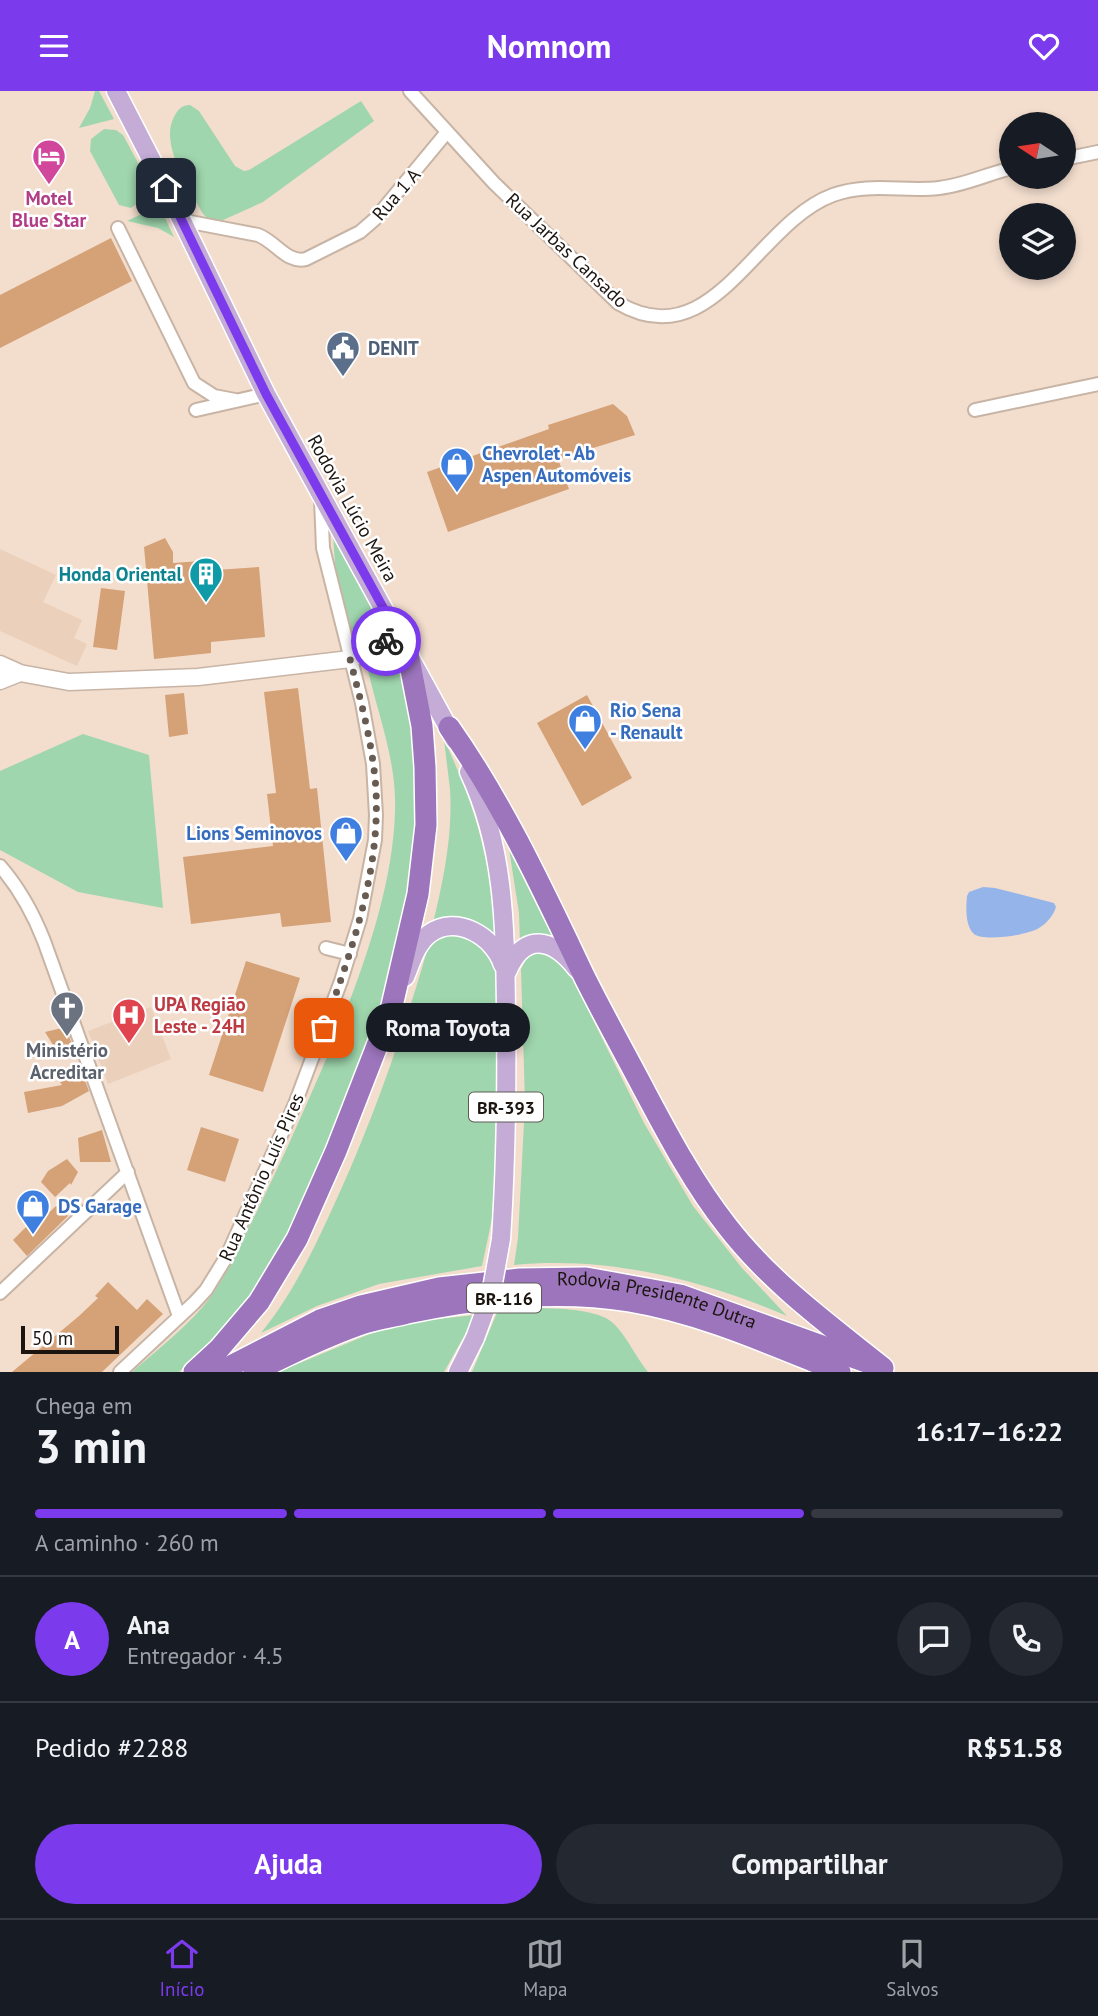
<!DOCTYPE html>
<html lang="pt">
<meta charset="utf-8">
<style>
body{margin:0;font-family:"PT Sans",sans-serif;background:#242831;color:#f1f3f6;height:100vh;display:flex;flex-direction:column;font-size:26px;white-space:nowrap}
*{box-sizing:border-box;margin:0}
p{font-size:23px;color:#9ea1a6}
.icon{flex:none;width:38px;height:38px;fill:none;stroke:currentColor;stroke-width:2;stroke-linecap:round;stroke-linejoin:round}
.map{position:relative;height:1281px;overflow:hidden}
.sheet{display:flex;flex-direction:column;background:#171b24;flex:1}
.sheet>*{flex:none}
.needle{width:46px;rotate:282deg}
.controls{position:absolute;left:999px;top:21px;display:grid;gap:14px}
.controls a{display:grid;place-items:center;width:77px;height:77px;border-radius:50%;background:#171b24;box-shadow:0 4px 10px #0003;font-size:35px}
.scale{position:absolute;left:21px;bottom:18px;width:98px;box-sizing:border-box;padding-left:7px;border:4px solid #1b140f;border-top:0;font-size:19px;line-height:24px;white-space:nowrap;color:#1b140f;-webkit-text-stroke:5px #fff;paint-order:stroke}
.pin{position:absolute;display:grid;place-items:center;width:60px;height:60px;color:#fff;margin:-30px;border-radius:14px;box-shadow:0 4px 10px #0006}
.courier{position:absolute;display:grid;place-items:center;width:70px;height:70px;margin:-35px;border:5px solid #7c3aed;border-radius:50%;background:#fff;color:#222;box-shadow:0 2px 9px #0007}
.bubble{position:absolute;height:49px;border-radius:24px;background:#171b24;box-shadow:0 4px 10px #0003;font-size:23px;font-weight:700;line-height:49px;text-align:center}
.overview em{font-style:normal;font-weight:700}
.overview div{display:flex;flex-direction:column-reverse}
.overview{display:flex;align-items:center;justify-content:space-between;height:119px;padding:0 35px}
h1{font-size:46px;font-weight:700;line-height:52px}
.bar{display:grid;grid-template-columns:repeat(4,1fr);gap:10px 7px;align-content:center;height:84px;padding:0 35px}
.bar i{height:9px;border-radius:5px;background:#363941}
.bar .on{background:#7c3aed}
.bar p{grid-column:span 4}
.line{display:flex;align-items:center;gap:18px;padding:0 35px;border-top:2px solid #363941}
.line div{flex:1}
.round{display:grid;place-items:center;flex:none;width:74px;height:74px;border-radius:37px;background:#242831}
.primary-button{display:flex;gap:14px;margin-top:auto;padding:14px 35px}
.primary-button a{flex:1;height:80px;border-radius:42px;background:#7c3aed;color:#fff;font-size:28px;font-weight:700;line-height:80px;text-align:center}
.primary-button a+a{background:#242831;color:#f1f3f6}
header{display:flex;justify-content:space-between;align-items:center;height:91px;padding:0 35px;background:#7c3aed;color:#fff;font-size:32px;font-weight:700}
.menu{display:flex;justify-content:space-around;align-items:center;height:98px;border-top:2px solid #363941;background:#171b24;font-size:19px;color:#9ea1a6}
.menu a{display:grid;justify-items:center;gap:4px}
.menu .on{color:#7c3aed}
.map>svg:first-child{display:block}
</style>
<header><svg class="icon" aria-label="menu" viewBox="0 0 24 24"><path d="M4 6h16M4 12h16M4 18h16"/></svg>Nomnom<svg class="icon" aria-label="heart" viewBox="0 0 24 24"><path d="M12 20l-8-8c-3-5 5-10 8-4 3-6 11-1 8 4z"/></svg></header>
<div class="map">
<svg width="1098" height="1281" viewBox="0 0 1098 1281">
<rect width="100%" height="100%" fill="#f3dece"/>
<path fill="#ebd0bb" d="M0,458L56,484L43,511L82,529L74,547L87,553L77,575L0,540Z
M151,916L171,968L108,993L88,940Z"/>
<path fill="#9fd6ad" d="M95,0H99L114,28L79,37L90,17Z
M361,10L374,30L263,111L221,130L208,128L203,123C190,98 159,54 174,26C178,18 182,14 190,14L199,20L235,75L244,80L249,79Z
M104,38L116,39L123,44L149,92L146,106L131,117L119,114L90,60L91,48Z
M157,110L174,146L158,137L127,130L148,120Z
M333,444C341,459 403,547 359,548C337,533 335,469 333,444Z
M382,560L395,567L406,596L417,646L416,777L382,911L300,1129L239,1222L179,1281H132C159,1257 191,1233 212,1204C222,1190 230,1173 238,1158C255,1125 271,1091 287,1057C330,960 392,829 395,721C397,668 377,622 366,571L367,568Z
M83,643L149,664L163,817L78,801L0,759V680Z
M444,649C477,717 491,773 496,848C473,825 462,833 432,836C443,792 453,744 450,698C448,682 446,665 444,649Z
M509,758L543,827L568,860L520,853L519,822Z
M451,844C475,844 485,857 496,875V1055L492,1128L482,1175L379,1193L317,1215L261,1242C290,1206 309,1168 328,1127C369,1040 400,952 427,860L438,848Z
M543,859L565,872L644,1032L693,1115L742,1177L787,1225C701,1188 608,1165 514,1174L518,1147L525,1012L521,878L529,863Z
M499,1217C527,1218 592,1213 613,1232C627,1245 635,1265 648,1281H472Z
M476,1224L444,1281H278L372,1242L415,1230Z"/>
<path fill="#95b4e9" d="M983,796L995,797L1054,812L1056,816C1053,825 1047,832 1039,837C1028,844 984,851 974,843C965,835 966,816 967,805L969,801Z"/>
<path fill="#d5a177" d="M111,147L132,190L0,257V204Z
M613,313L627,325L635,344L558,368L569,398L448,441L427,381L549,338L548,334Z
M165,447L173,461V472L215,469L216,479L259,476L265,546L211,551V562L154,568L144,456Z
M101,497L125,500L117,559L93,556Z
M298,597L310,698L317,697L331,831L282,836L280,822L191,833L183,766L273,755L267,703L276,702L264,601Z
M184,602L188,643L169,646L165,604Z
M587,604L632,687L582,715L537,632Z
M246,870L300,887L263,1001L209,984Z
M66,936L73,957L58,962L45,941Z
M82,982L89,1000L62,1015L28,1022L24,1001L62,994L60,991Z
M201,1036L239,1048L225,1091L187,1079Z
M102,1039L111,1071H80L78,1047Z
M67,1068L78,1081L71,1094L70,1092L55,1106L41,1091L48,1080Z
M56,1115L68,1125L27,1165L13,1149L38,1124L42,1128Z
M108,1191L137,1219L147,1208L163,1223L102,1281H12L79,1225L98,1207L95,1205Z"/>
<g fill="none" stroke-linecap="round" stroke-linejoin="round">
<g stroke="#c8b4a5" stroke-width="16">
<path id="street" d="M410,0L494,92L618,212C713,268 756,132 833,104C869,91 904,101 939,97C965,94 987,83 1012,77
M1064,68L1098,61
M180,129L258,144C275,150 287,173 306,168L360,141L375,128L447,41
M118,137L194,292L214,305L235,309
M196,319L266,303
M975,319L1098,293
M0,775C20,798 33,822 44,850L179,1225
M326,857L350,863
M0,1202L128,1081
M120,1281L194,1212L206,1199L227,1165L295,1013L341,890L360,828L375,749L376,724L373,673L362,612L323,457L321,409"/>
</g>
<g stroke="#c8b4a5" stroke-width="19">
<path id="secondary" d="M0,573L20,582L69,591L198,586L350,568L379,556L397,542
M0,590L20,582"/>
</g>
<g stroke="#fff" stroke-width="21">
<path id="primary" d="M116,0L166,97L266,303L455,649
M469,681C505,757 505,837 506,920C507,996 506,1072 501,1148
M507,881C524,840 553,847 577,878
M405,886C411,872 416,853 429,843C456,823 494,845 503,874
M458,1281L475,1247"/>
</g>
<g stroke="#fff" stroke-width="24">
<g id="highway">
<path d="M449,636C504,714 544,801 585,887C603,923 623,959 642,995C667,1042 693,1092 727,1135C770,1191 828,1233 883,1277"/>
<path d="M194,1281L219,1258L259,1211L297,1148L336,1060L391,919L418,803L426,734L425,676L422,635L407,558"/>
<path id="s1" d="M219,1281L320,1229L361,1215L439,1197L520,1188L586,1187L680,1204L869,1272"/>
<path d="M254,1281C289,1263 324,1246 361,1233C376,1228 392,1226 407,1222C480,1207 555,1198 629,1210C702,1222 772,1254 840,1281"/>
</g>
</g>
<use href="#street" stroke="#fff" stroke-width="12"/>
<use href="#secondary" stroke="#fff" stroke-width="16"/>
<use href="#primary" stroke="#c4acd7" stroke-width="18"/>
<use href="#highway" stroke="#9c75bc" stroke-width="21"/>
<g stroke="#fff" stroke-width="21" stroke-linecap="butt">
<path id="primary-bridge" d="M475,1247L491,1203L501,1148"/>
</g>
<use href="#primary-bridge" stroke="#c4acd7" stroke-width="18"/>
</g>
<g fill="none" stroke-linecap="round" stroke-linejoin="round">
<path stroke="#675b52" stroke-width="7" stroke-dasharray="0 12.6" d="M324,937C351,860 380,783 376,699C373,654 361,611 350,568L369,561L386,550"/>
<path stroke="#7c3aed" stroke-width="9" d="M166,97L266,303L397,542L386,550"/>
</g>
<defs>
<g id="hotel-pin" transform="scale(1.75)"><path d="M0 17L-7.5 6A9.5 9.5 0 1 1 7.5 6Z" fill="#d1479c" stroke="#fff"/><path d="M-6-4.5h1.5V1H6V5H4.5V3h-9V5H-6ZM-4 0a1.8 1.8 0 1 1 3.6 0ZM.5 0V-2.5h3Q6-2.5 6 0Z" fill="#fff"/></g>
<g id="civic-pin" transform="scale(1.75)"><path d="M0 17L-7.5 6A9.5 9.5 0 1 1 7.5 6Z" fill="#5c6f8a" stroke="#fff"/><path d="M-.6-6.5H3V-4.5H.6V-3L4-1V1h2V6H-6V1h2V-1L-.6-3ZM-1.2 2.5V6h2.4V2.5Z" fill="#fff"/></g>
<g id="shop-pin" transform="scale(1.75)"><path d="M0 17L-7.5 6A9.5 9.5 0 1 1 7.5 6Z" fill="#3f7fe0" stroke="#fff"/><path d="M-5-2.5h2.3a2.7 3.5 0 0 1 5.4 0H5L5.5 6h-11ZM-1.5-2.5h3a1.5 2.3 0 0 0-3 0Z" fill="#fff"/></g>
<g id="building-pin" transform="scale(1.75)"><path d="M0 17L-7.5 6A9.5 9.5 0 1 1 7.5 6Z" fill="#0f9aa8" stroke="#fff"/><path d="M-4-6H4V6H1V3H-1V6H-4ZM-2.5-4.3h1.7v1.8h-1.7ZM.8-4.3h1.7v1.8H.8ZM-2.5-1h1.7V.8h-1.7ZM.8-1h1.7V.8H.8Z" fill="#fff"/></g>
<g id="church-pin" transform="scale(1.75)"><path d="M0 17L-7.5 6A9.5 9.5 0 1 1 7.5 6Z" fill="#6b7280" stroke="#fff"/><path d="M-1.2-6h2.4v3.5h3.3v2.4h-3.3V6h-2.4V-.1h-3.3v-2.4h3.3Z" fill="#fff"/></g>
<g id="hospital-pin" transform="scale(1.75)"><path d="M0 17L-7.5 6A9.5 9.5 0 1 1 7.5 6Z" fill="#e0444e" stroke="#fff"/><path d="M-5-5h3v3.5h4V-5h3V5h-3V1.5h-4V5h-3Z" fill="#fff"/></g>
</defs>
<g fill-rule="evenodd">
<use href="#hotel-pin" x="49" y="65"/>
<use href="#civic-pin" x="343" y="257"/>
<use href="#shop-pin" x="457" y="373"/>
<use href="#building-pin" x="206" y="483"/>
<use href="#shop-pin" x="585" y="630"/>
<use href="#shop-pin" x="346" y="742"/>
<use href="#church-pin" x="67" y="917"/>
<use href="#hospital-pin" x="129" y="924"/>
<use href="#shop-pin" x="33" y="1115"/>
</g>
<g text-anchor="middle" dominant-baseline="central" stroke-width="5" stroke-linejoin="round" paint-order="stroke">
<g fill="#fff" stroke="#5f5a57" stroke-width="2">
<rect x="469" y="1001.5" width="74" height="29" rx="5"/>
<rect x="467" y="1192.5" width="74" height="29" rx="5"/>
</g>
<g font-size="18" font-weight="bold" fill="#1b140f">
<text x="506" y="1016">BR-393</text>
<text x="504" y="1207">BR-116</text>
</g>
<g font-size="19" fill="#1b140f" stroke="#fff">
<text transform="translate(396 103) rotate(-49)">Rua 1 A</text>
<text transform="translate(567 159) rotate(43)">Rua Jarbas Cansado</text>
<text transform="translate(353 417) rotate(61)">Rodovia Lúcio Meira</text>
<text transform="translate(261 1086) rotate(-66)">Rua Antônio Luís Pires</text>
<text stroke="none"><textPath href="#s1" startOffset="458">Rodovia Presidente Dutra</textPath></text>
</g>
<g font-size="19" font-weight="bold" fill="#b23c85" stroke="#fff">
<text x="49" y="107">Motel<tspan x="49" dy="22">Blue Star</tspan></text>
</g>
<g font-size="19" font-weight="bold" fill="#4e5e75" stroke="#fff" text-anchor="start">
<text x="368" y="257">DENIT</text>
</g>
<g font-size="19" font-weight="bold" fill="#366cbe" stroke="#fff" text-anchor="start">
<text x="482" y="362">Chevrolet - Ab<tspan x="482" dy="22">Aspen Automóveis</tspan></text>
<text x="610" y="619">Rio Sena<tspan x="610" dy="22">- Renault</tspan></text>
<text x="322" y="742" text-anchor="end">Lions Seminovos</text>
<text x="58" y="1115">DS Garage</text>
</g>
<g font-size="19" font-weight="bold" fill="#0d838f" stroke="#fff" text-anchor="end">
<text x="182" y="483">Honda Oriental</text>
</g>
<g font-size="19" font-weight="bold" fill="#be3a42" stroke="#fff" text-anchor="start">
<text x="154" y="913">UPA Região<tspan x="154" dy="22">Leste - 24H</tspan></text>
</g>
<g font-size="19" font-weight="bold" fill="#5b616d" stroke="#fff">
<text x="67" y="959">Ministério<tspan x="67" dy="22">Acreditar</tspan></text>
</g>
</g>
</svg>
<div class="controls">
<a><svg class="needle" viewBox="-14 -14 28 28"><path d="M0-13l5 13h-10z" fill="#e53935"/><path d="M0 13l5-13h-10z" fill="#9ea1a6"/></svg></a>
<a><svg class="icon" aria-label="layers" viewBox="0 0 24 24"><path d="M12 4l9 5-9 5-9-5zM3 14l9 5 9-5"/></svg></a>
</div>
<div class="scale">50 m</div>
<div class="pin" style="left:324px;top:937px;background:#ea580c"><svg class="icon" aria-label="bag" viewBox="0 0 24 24"><path d="M5 8h14l-1 12H6zM9 8a3 3 0 0 1 6 0"/></svg></div>
<div class="pin" style="left:166px;top:97px;background:#1f2937"><svg class="icon" aria-label="home" viewBox="0 0 24 24"><path d="M3 11l9-7 9 7M6 9v11h12V9"/></svg></div>
<div class="courier" style="left:386px;top:550px"><svg class="icon" aria-label="bike" viewBox="0 0 24 24"><circle cx="6" cy="16" r="4"/><circle cx="18" cy="16" r="4"/><path d="M6 16l4-8h5l3 8M10 8l3 8H6M13 5h3"/></svg></div>
<div class="bubble" style="left:366px;top:912px;width:164px">Roma Toyota</div>
</div>
<section class="sheet">
<div class="overview"><div><h1>3 min</h1><p>Chega em</p></div><em>16:17–16:22</em></div>
<div class="bar"><i class="on"></i><i class="on"></i><i class="on"></i><i></i><p>A caminho · 260 m</p></div>
<div class="line" style="height:126px"><b class="round" style="background:#7c3aed;color:#fff">A</b><div><b>Ana</b><p>Entregador · 4.5</p></div><a class="round"><svg class="icon" aria-label="chat" viewBox="0 0 24 24"><path d="M4 5h16v11H9l-5 4z"/></svg></a><a class="round"><svg class="icon" aria-label="phone" viewBox="0 0 24 24"><path d="M5 4h4l2 5-3 2q2 4 5 5l2-3 5 2v4C11 20 4 13 5 4z"/></svg></a></div>
<div class="line" style="height:91px"><div>Pedido #2288</div><b>R$51.58</b></div>
<div class="primary-button"><a>Ajuda</a><a>Compartilhar</a></div>
</section>
<nav class="menu">
<a class="on"><svg class="icon" aria-label="home" viewBox="0 0 24 24"><path d="M3 11l9-7 9 7M6 9v11h12V9"/></svg>Início</a>
<a><svg class="icon" aria-label="map" viewBox="0 0 24 24"><path d="M3 6l6-2 6 2 6-2v14l-6 2-6-2-6 2zM9 4v14M15 6v14"/></svg>Mapa</a>
<a><svg class="icon" aria-label="saved" viewBox="0 0 24 24"><path d="M7 4h10v16l-5-4-5 4z"/></svg>Salvos</a>
</nav>
